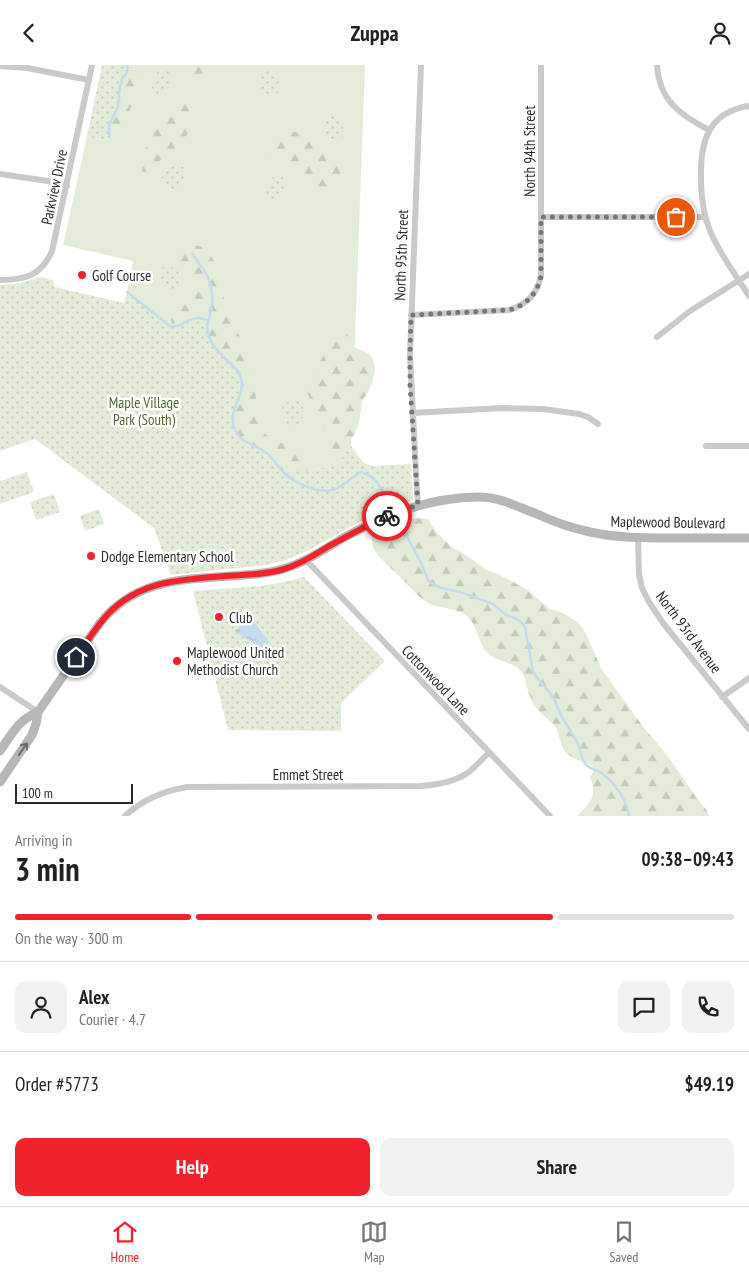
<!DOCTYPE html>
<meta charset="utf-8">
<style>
body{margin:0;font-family:"PT Sans Narrow",sans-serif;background:#f2f2f2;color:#222;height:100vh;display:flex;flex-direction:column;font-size:19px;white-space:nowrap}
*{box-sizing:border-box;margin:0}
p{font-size:16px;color:#767676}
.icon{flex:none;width:28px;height:28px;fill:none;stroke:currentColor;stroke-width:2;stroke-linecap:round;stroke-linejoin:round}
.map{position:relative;height:751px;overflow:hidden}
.side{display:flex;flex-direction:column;background:#fff;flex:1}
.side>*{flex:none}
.scale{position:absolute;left:15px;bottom:12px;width:118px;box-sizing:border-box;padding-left:5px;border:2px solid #2d2d2d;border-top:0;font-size:14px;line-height:18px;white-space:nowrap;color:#2d2d2d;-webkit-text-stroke:4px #fff;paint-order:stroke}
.pin{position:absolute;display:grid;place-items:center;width:42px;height:42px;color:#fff;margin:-21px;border:2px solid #fff;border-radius:50%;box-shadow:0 1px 5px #0007}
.courier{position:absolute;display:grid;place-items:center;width:50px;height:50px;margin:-25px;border:4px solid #f0232d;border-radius:50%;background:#fff;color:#222;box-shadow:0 1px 6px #0007}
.headline em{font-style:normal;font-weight:600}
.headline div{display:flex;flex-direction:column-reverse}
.headline{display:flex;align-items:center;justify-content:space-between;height:85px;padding:0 15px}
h1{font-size:32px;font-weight:600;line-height:38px}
.bar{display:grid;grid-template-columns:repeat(4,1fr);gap:8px 5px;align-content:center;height:60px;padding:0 15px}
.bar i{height:6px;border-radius:4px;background:#e0e0e0}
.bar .selected{background:#f0232d}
.bar p{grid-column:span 4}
.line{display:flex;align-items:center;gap:12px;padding:0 15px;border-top:1px solid #e0e0e0}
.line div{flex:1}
.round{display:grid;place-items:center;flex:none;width:52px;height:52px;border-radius:10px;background:#f2f2f2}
.primary-button{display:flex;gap:10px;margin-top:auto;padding:10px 15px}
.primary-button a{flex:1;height:58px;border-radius:10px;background:#f0232d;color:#fff;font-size:20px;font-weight:600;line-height:58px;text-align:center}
.primary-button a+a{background:#f2f2f2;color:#222}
header{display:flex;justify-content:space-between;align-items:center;height:65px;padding:0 15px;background:#fff;font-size:22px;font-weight:600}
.menu{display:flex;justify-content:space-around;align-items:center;height:70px;border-top:1px solid #e0e0e0;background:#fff;font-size:14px;color:#767676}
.menu a{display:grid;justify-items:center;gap:2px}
.menu .selected{color:#f0232d}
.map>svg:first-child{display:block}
</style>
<header><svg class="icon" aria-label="back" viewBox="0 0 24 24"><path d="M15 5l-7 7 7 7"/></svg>Zuppa<svg class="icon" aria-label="person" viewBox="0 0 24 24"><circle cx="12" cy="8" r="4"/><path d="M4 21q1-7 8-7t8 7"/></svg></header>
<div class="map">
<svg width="749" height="751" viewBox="0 0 749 751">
<defs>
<pattern id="forest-firs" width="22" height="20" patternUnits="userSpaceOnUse" patternTransform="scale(1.25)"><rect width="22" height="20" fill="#e3ecd9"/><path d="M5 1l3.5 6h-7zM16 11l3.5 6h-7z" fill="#c3cbbb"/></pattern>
<pattern id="park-dots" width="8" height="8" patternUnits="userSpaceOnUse" patternTransform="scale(1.25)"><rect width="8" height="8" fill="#e3ecd9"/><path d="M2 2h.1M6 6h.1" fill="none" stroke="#c3cbbb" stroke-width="1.8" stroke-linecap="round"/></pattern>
<pattern id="water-ripples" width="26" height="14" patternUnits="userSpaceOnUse" patternTransform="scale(1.25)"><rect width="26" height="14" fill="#c4dced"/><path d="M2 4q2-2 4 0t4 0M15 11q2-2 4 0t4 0" fill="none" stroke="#a9bdcc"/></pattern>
</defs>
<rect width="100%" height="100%" fill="#fff"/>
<path fill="#e3ecd9" d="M128,0H365L351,381L347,383L335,401L284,408L175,262L167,260L127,227L133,196L63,180L87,71L111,78L109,72Z"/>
<path fill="url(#forest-firs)" d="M102,0H141L140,5L138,16L135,27L134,35L126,54L116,73L111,76H105Z
M191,0H207L200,19L195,22L190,20L189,12Z
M183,36L188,37L192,43V55L189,66L183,77L159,96L150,106L143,107L141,103V98C148,76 157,41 183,36Z
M280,66C283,66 287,65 291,66C306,69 337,82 342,97C344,104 339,109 337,115C336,119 338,123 336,126C330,135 315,130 308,125C303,121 301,114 298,109C293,103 288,97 284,91L279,90L270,91L267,88C267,78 269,70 280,66Z
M195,180L200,181L208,186L214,196L223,224L224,238L232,258L242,275L247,303L254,318L258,350L260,362L268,372L291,382L302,399L315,411L256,420L172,259L171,255C175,242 187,242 191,232C196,214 159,189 195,180Z
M338,262L343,263L346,266L352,281L368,288L373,294L375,303L373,315L368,327L362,336L359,358L355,369L350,375V391L394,439L378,449L343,464L326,408L328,395L332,387V376L315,355L313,338L308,330L309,319L311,312L325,288L330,271Z
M415,453L428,454L437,468L453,483L463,488L487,505L498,509L526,524L550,544L561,547L576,556L582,562L586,569L601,603L644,663L667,690L696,732L706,744L709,751H577C590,738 598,731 590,712L593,707V702C585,696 573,695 566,688C560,681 560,670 556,663C554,658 544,652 540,647C535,643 532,637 530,631C526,623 527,614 521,606C515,598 500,597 491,591C478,581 479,563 468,552C457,542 442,545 429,538C418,533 411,522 401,513C392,504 382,496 375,486C372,481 372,477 372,471L396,462L407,455Z"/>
<path fill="url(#park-dots)" d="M102,0H128C127,6 124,9 122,15C119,22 120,31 118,39C114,54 106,61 111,78L87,71Z
M162,4H166L170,7C173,17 167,29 156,29C147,20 153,10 162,4Z
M271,4L279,9L281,21L279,27L272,30C255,27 254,8 271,4Z
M330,49H337C343,56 344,64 342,73C326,89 319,60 330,49Z
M174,100L183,102C191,112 186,123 174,126C156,123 160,105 174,100Z
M275,110C294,109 286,144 267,133C265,125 269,115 275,110Z
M164,201C178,200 188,214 176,224C163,225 160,218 160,206Z
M38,212L53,215L55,222L124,238L127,227L170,261C185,264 186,248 208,255C206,280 224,291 239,307C250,333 221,346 238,370C244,379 258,381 267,388C274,393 278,402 284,408L335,401L339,399L347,382L351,381L364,398L373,401L411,399L413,435L398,439L370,451L309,485L286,495L266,500L171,510L154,463L35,374L0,386V220L21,218Z
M291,335H296L301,337C306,346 304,356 295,362C285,361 279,349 283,340Z
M27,407L34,427L0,439V416Z
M54,429L60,447L36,455L30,437Z
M99,444L104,459L85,466L80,451Z
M304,512L385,596L341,638V666L228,665L193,526C230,523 268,523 304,512Z"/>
<path fill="url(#water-ripples)" d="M249,551L268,575L260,583L235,566Z"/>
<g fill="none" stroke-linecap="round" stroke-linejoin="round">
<path stroke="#c4dced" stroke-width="2.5" d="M109,72V61L118,41L120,21L122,14L127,7L128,0
M192,188C202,204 211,210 212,230C212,235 213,240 211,245C209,256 205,260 209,272C215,287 229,296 239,307C249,331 227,342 234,362C239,378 253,378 265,387C273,392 277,401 283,407C294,418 320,430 335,424C345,420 351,412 361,407C377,412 381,423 388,437
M127,227L170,261C185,264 186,248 208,255
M403,464L421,498L428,515L434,520L442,523L460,527L493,539L506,550L515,553L521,557L525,562L533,607C539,617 548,624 554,634C557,640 559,646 562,652C567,661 573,669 578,679C581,686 581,694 586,700C590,704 595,704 600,707C615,717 626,734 629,751"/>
<path stroke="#cacaca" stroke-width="6" d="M657,0C659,35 680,50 709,65
M0,1L27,3L89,15
M749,41C709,47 700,76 701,112C701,131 703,150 711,168C720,189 737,212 749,231
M0,109L48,116L67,121
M541,152H705
M0,215C25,215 41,211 52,186L92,0
M411,250L509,245C527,240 537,229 541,211V0
M657,272L690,246L749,209
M412,348L502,343L543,344L579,349L588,352L598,359
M706,381H749
M418,440L417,426L410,290L421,0
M638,473L639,510L642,523L649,537L663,558L749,664
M306,495L550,751
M0,622L38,647
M722,632L749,613
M125,751C143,734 163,726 187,722L420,721C437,720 455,717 469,707C476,701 482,694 489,688"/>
<path stroke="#b7b7b7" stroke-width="9" d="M0,686C11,670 19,654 38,647
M0,717L32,670L36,659L38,647L100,558C139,510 190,515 245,510C257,509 268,508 279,505C302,500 323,485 343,473C385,450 430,432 479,432C500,432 518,442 537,449C554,457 572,463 590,467C617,473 643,473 670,473C696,473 723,473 749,473"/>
</g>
<defs><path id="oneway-shaft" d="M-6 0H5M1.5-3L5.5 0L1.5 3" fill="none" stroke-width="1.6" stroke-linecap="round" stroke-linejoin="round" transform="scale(1.25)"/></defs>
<use stroke="#6b6b6b" href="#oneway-shaft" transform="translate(23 684) rotate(-55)"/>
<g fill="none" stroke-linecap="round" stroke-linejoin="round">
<path stroke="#767676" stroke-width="5" stroke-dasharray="0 9" d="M387,451L418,440L417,426L410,320V290L411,250L509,245C527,240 537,229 541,211V152H676"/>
<path stroke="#f0232d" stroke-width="6" d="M76,592C87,577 96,562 108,549C141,515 181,515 225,511C243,510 263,510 281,505C299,500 314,490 329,481C348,471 367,460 387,451"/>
</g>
<g fill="#f0232d" stroke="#fff" stroke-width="2">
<circle cx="82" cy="210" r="5"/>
<circle cx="91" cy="491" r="5"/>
<circle cx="219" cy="552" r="5"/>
<circle cx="177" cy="596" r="5"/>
</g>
<g text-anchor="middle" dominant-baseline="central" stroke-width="5" stroke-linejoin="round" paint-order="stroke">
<g font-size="15" fill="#2d2d2d" stroke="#fff">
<text transform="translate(529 86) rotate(-90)">North 94th Street</text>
<text transform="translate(54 122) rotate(-78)">Parkview Drive</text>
<text transform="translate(401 190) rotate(-88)">North 95th Street</text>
<text transform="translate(668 457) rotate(1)">Maplewood Boulevard</text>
<text transform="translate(689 567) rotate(53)">North 93rd Avenue</text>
<text transform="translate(436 615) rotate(46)">Cottonwood Lane</text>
<text x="308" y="709">Emmet Street</text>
</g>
<g font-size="15" fill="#2d2d2d" stroke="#fff" text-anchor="start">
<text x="92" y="210">Golf Course</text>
<text x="101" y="491">Dodge Elementary School</text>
<text x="229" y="552">Club</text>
<text x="187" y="587">Maplewood United<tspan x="187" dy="17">Methodist Church</tspan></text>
</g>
<g font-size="15" fill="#4f6b38" stroke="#fff">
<text x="144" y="337">Maple Village<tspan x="144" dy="17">Park (South)</tspan></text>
</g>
</g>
</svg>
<div class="scale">100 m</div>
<div class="pin" style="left:676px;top:152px;background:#ea580c"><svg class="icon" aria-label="bag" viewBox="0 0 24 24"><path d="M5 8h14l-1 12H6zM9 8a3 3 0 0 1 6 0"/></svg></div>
<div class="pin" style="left:76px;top:592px;background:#1f2937"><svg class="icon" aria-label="home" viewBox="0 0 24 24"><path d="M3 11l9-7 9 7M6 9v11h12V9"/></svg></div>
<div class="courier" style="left:387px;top:451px"><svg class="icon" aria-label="bike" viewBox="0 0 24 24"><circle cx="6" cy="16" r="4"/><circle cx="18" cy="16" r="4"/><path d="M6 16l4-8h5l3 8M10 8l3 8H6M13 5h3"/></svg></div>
</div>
<section class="side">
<div class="headline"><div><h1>3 min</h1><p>Arriving in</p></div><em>09:38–09:43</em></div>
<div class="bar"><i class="selected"></i><i class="selected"></i><i class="selected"></i><i></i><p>On the way · 300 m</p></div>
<div class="line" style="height:90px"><a class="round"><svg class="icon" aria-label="person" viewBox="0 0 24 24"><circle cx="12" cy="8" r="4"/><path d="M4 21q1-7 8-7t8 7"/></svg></a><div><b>Alex</b><p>Courier · 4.7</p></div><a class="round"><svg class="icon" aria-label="chat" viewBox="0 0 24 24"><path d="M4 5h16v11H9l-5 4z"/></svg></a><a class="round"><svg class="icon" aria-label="phone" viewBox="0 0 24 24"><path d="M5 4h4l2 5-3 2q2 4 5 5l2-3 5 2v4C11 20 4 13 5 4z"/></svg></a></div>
<div class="line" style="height:65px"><div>Order #5773</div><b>$49.19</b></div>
<div class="primary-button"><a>Help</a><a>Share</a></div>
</section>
<nav class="menu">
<a class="selected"><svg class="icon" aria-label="home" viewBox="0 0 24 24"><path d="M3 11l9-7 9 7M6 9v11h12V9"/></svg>Home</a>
<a><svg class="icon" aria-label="map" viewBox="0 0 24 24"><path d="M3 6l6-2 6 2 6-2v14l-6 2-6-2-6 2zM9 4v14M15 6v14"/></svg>Map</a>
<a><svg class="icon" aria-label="saved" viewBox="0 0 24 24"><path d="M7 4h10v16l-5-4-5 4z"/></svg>Saved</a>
</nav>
